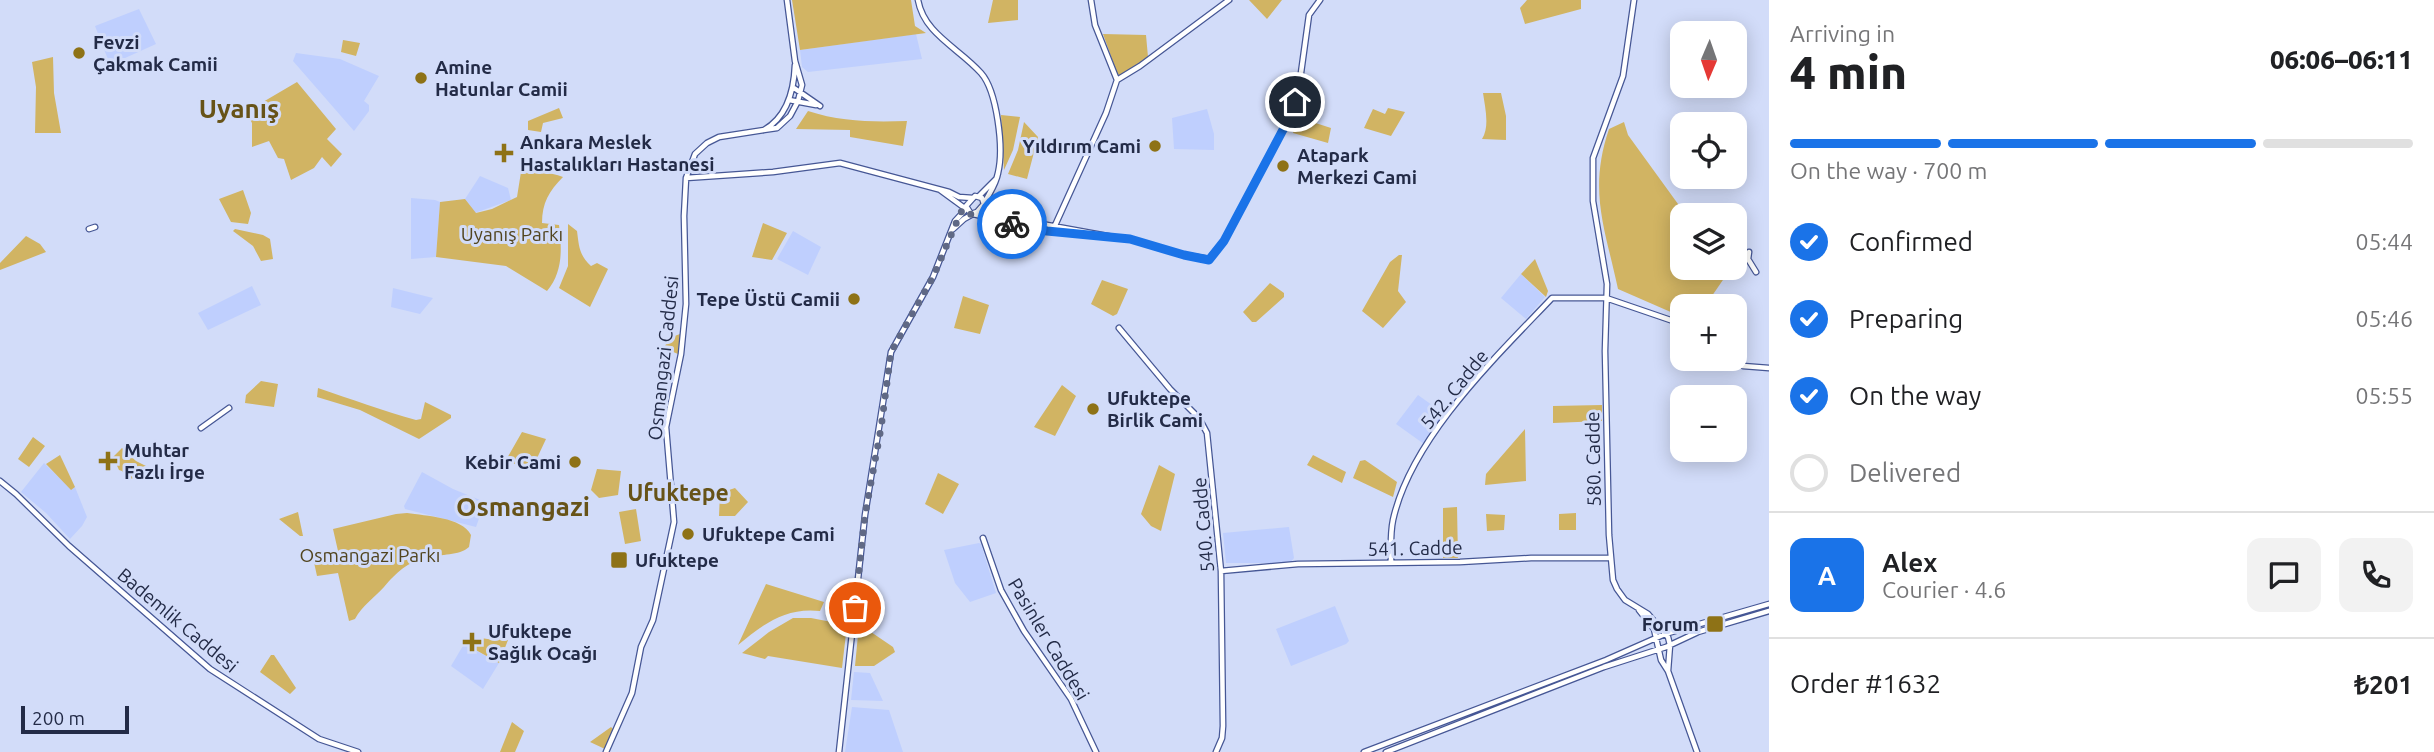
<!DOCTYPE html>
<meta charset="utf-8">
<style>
body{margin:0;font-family:Ubuntu,sans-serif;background:#f2f2f2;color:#202124;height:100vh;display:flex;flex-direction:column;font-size:26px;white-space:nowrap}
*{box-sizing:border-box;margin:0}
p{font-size:23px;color:#757577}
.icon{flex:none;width:38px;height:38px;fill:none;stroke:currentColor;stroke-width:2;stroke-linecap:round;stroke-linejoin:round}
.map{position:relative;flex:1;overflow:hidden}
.details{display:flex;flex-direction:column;background:#fff;width:665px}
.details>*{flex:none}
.needle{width:46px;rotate:182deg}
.tools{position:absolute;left:1670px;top:21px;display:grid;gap:14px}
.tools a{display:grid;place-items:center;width:77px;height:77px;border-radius:14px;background:#fff;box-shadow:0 4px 18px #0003;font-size:35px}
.scale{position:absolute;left:21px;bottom:18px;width:108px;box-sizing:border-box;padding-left:7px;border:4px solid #232b47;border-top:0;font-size:19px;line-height:24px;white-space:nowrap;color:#232b47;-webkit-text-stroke:5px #d2dcf9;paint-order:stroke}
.pin{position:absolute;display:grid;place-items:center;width:60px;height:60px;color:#fff;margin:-30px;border:4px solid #fff;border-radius:50%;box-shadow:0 2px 7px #0007}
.courier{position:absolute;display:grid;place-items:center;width:70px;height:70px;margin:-35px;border:5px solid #1a73e8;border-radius:50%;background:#fff;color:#222;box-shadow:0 2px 9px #0007}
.headline em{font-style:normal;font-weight:800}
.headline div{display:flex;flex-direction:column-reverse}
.headline{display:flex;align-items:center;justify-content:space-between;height:119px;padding:0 21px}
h1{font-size:46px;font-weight:800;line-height:52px}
.bar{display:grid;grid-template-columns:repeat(4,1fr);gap:10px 7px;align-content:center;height:84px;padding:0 21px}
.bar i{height:9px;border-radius:5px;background:#e0e0e0}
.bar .active{background:#1a73e8}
.bar p{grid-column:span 4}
.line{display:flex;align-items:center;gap:18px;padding:0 21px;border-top:2px solid #e0e0e0}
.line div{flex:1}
.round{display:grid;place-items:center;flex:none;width:74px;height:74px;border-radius:14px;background:#f2f2f2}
ol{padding:0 21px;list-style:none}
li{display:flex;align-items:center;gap:21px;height:77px}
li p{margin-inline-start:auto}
li .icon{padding:7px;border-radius:50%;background:#1a73e8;color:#fff;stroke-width:4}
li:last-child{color:#757577}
li i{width:38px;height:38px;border:4px solid #e0e0e0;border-radius:50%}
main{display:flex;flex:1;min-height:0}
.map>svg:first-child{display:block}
</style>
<main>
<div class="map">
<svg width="1769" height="752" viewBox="0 0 1769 752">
<rect width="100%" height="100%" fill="#d2dcf9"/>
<path fill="#bfcffe" d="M139,9L156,44L114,63L109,62L95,26Z
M916,34L922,59L808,72L802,67L800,50Z
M296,53L340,59L379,76L364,101L369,105V111L354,131L293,61Z
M1207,109L1214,134V150L1174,149L1172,118Z
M480,176L508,188L511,200L475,213L465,199Z
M411,198L435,200L440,202L436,257L411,259Z
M793,231L821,247L808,275L777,259Z
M1521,274L1545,297L1526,319L1501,298Z
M252,286L261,305L208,330L198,313Z
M393,288L433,298L420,314L391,307Z
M1418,395L1446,415L1424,444L1396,424Z
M44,463L71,489L75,487L87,517L82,526L70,539L46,513L21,492Z
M422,472L453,489L485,502L476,527L405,509L404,506Z
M1289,527L1294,558L1290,563H1226L1223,533Z
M979,543L981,544L996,593L970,602L955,583L944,550Z
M1335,606L1349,641L1346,644L1291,666L1276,629Z
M464,644L499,663L483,689L451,666Z
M854,672L870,673L883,701L851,700Z
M852,707L889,710L903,752H845Z"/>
<path fill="#d1b463" d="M792,0H911L915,26L926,33L800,50Z
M993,0H1018V20L988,23Z
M1249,0H1282L1267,19Z
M1527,0H1581V9L1525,24L1520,8Z
M1103,34L1146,35L1148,57L1120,76L1117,73Z
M343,40L360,43L356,56L341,52Z
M53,57L54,93L61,133H35L36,87L32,62Z
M297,82L336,129L327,139L342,154L331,167L322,157L314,168L291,180L284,159L278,158L269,141L252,147V123L246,112Z
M1483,93H1501L1506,116V140L1482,139C1490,127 1485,107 1483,93Z
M559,108L563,118L543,123L541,132L528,130V121Z
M1388,108L1405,112L1391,136L1364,128L1373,109L1385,114Z
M808,111C841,122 873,122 907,121L903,146L850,137V130L796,129Z
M1001,115L1020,117L1013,150L1004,170Z
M1297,117L1331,128L1328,143L1293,133Z
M1024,122L1038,137L1027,179L1008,174L1018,150Z
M1624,122L1628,135L1686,215H1682V268H1723L1725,277L1705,306H1682V313H1673L1618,289C1605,228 1588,191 1609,129Z
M521,172C535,174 550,171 563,177C549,191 542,203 542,223L559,225C562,249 563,272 547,291L506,266L436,257L440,202L465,199L476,213L492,209L517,197Z
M243,190L251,213L248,224L231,222L219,199Z
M763,223L787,233L772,260L752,257Z
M568,224L577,231C579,246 579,255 591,266L597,263L608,269L590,307L559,288L568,266Z
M235,229L263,235L270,239L273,259L261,261L253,246L233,231Z
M26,236L40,244L46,252L0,270V263Z
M1399,255H1402L1398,291L1406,302L1383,328L1362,311L1390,262Z
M1535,259L1548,291L1546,297L1521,274Z
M1102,280L1128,289L1117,314L1113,316L1091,304Z
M1270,283L1284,293V297L1256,322H1252L1243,312Z
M963,296L989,305L980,334L954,328Z
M680,334L678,354L664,348L669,338Z
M261,381L278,384L274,407L245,403L246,395Z
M1062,385L1076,396L1055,436L1034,427Z
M318,388C351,399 383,411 416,420L421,419L425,402L451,415V418L419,439L360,410L317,397Z
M1602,405V421L1553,423V406Z
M1525,429L1526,481L1485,485L1486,474Z
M522,432L546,439L531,471L506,460Z
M33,437L45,446L29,467L18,459Z
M122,448L136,461L146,466L141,481L135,478L128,479L122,471L119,470L113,457Z
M60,455L75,487L71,490L46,464Z
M1313,455L1346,472L1342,483L1307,465Z
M1365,460L1397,482L1393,497L1353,478L1360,461Z
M1159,465L1175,474L1161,531L1151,526L1141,514Z
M597,469L621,471L618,495L599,498L591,490Z
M938,473L959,484L943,514L925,504Z
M735,488L748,502L735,516H719L720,493Z
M1457,507L1458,558H1443V508Z
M636,509L641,541L625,544L619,512Z
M298,512L303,536H300L279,519Z
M407,513C426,516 462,517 471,535L469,547C459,556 441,554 428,557C407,562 397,572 384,587C374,598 362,606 355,619L349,621L338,573L317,576L313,558L338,551L333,529L396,514Z
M1576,513V530H1559V514Z
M1486,514L1505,515L1504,530L1487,531Z
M766,584L824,602L820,611C786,607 763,624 738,645Z
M793,618H811L847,625L842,668L768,656L765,659L742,653L769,632Z
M868,630L893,647L895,652L874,666H855L858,635L861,631Z
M497,637L508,640L499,663L474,649L481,638L494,640Z
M271,655H274L296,688L290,694L260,672Z
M512,722L524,731L515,752H500Z
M611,727L613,729L605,749L590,742Z"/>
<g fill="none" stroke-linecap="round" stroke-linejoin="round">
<g stroke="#465795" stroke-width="7">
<path id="secondary" d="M918,0C924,34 959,48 981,73C997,91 1004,148 998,173C996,184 990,192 985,202
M1091,0L1095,25L1117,80
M1634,0L1623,76L1593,158V201L1607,284L1605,351L1609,535L1613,580L1617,589L1625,600L1648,614L1668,637L1670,645L1668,671
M794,88L820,106
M789,100L816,105
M764,130C787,117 794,90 795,65
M686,178L773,172L840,163L949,192L959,197L973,198
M975,196L982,198L984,204L977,212L971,214L966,206Z
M979,196L996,179
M984,204L993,214L1004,217L1113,237
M89,229L95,227
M953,229L964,219L973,214L1047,231L1130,239L1184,255L1209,259L1224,241L1292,112L1300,80L1309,15L1320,0
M1052,232L1106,113L1117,80L1140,66L1229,0
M1749,252L1748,259L1756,272
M1119,328L1170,389L1199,418L1207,433L1221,571L1223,726L1222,738L1216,752
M1731,359L1743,366L1769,368
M201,428L229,408
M0,481L16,494L69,546L210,669L319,739L358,752
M983,538L1001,590L1024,631L1071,699L1096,752
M1391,563C1391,549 1390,534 1393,520C1411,438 1496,357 1552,298H1606L1682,324
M1221,571L1298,564L1460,562L1531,558H1611
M1639,610L1654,629L1661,660L1668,671L1697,752
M1660,626L1668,629L1679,628
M606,752L632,693L641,647L653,620L674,522L666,427L681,354L686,304L684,216L686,178L695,154L707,143L719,137L777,128L790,116L798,101L802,85L795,61L787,0
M839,752L865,515L891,352L933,277L955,221L966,209L940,190
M1364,752L1606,660L1665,634L1769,604
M1386,752L1604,667L1666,647L1698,632L1769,611"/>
</g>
<use href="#secondary" stroke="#fff" stroke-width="4.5"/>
</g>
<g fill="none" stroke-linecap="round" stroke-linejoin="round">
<path stroke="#606985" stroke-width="7" stroke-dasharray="0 12.6" d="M855,608L865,515L881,428L891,352L933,277L961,212L966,209L970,214L1012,224"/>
<path stroke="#1a73e8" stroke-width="9" d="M1012,224L1047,231L1130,239L1184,255L1209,260L1224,241L1285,126L1295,102"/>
</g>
<g fill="#8e7216" stroke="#d2dcf9" stroke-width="2.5">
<circle cx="79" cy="53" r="7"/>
<circle cx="421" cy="78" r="7"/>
<circle cx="1155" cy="146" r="7"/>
<path d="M500.5 142.5h7v7h7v7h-7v7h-7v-7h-7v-7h7z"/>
<circle cx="1283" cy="166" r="7"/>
<circle cx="854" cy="299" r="7"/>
<circle cx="1093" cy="409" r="7"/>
<path d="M104.5 450.5h7v7h7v7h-7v7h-7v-7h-7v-7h7z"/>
<circle cx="575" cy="462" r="7"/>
<circle cx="688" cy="534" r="7"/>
<rect x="610" y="551" width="18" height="18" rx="3.5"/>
<rect x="1706" y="615" width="18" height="18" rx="3.5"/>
<path d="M468.5 631.5h7v7h7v7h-7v7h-7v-7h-7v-7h7z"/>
</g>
<g text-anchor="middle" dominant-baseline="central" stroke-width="6" stroke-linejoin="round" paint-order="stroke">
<g font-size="19" font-weight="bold" fill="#232b47" stroke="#d2dcf9" text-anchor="start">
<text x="93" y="42">Fevzi<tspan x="93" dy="22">Çakmak Camii</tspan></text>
<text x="435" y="67">Amine<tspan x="435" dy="22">Hatunlar Camii</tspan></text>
<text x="520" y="142">Ankara Meslek<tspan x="520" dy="22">Hastalıkları Hastanesi</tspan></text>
<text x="1141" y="146" text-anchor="end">Yıldırım Cami</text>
<text x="1297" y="155">Atapark<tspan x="1297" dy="22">Merkezi Cami</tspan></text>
<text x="840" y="299" text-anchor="end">Tepe Üstü Camii</text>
<text x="1107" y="398">Ufuktepe<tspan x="1107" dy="22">Birlik Cami</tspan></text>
<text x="124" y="450">Muhtar<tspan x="124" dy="22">Fazlı İrge</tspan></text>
<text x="561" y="462" text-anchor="end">Kebir Cami</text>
<text x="702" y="534">Ufuktepe Cami</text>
<text x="635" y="560">Ufuktepe</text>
<text x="1699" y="624" text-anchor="end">Forum</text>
<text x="488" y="631">Ufuktepe<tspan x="488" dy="22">Sağlık Ocağı</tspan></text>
</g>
<g font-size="19" fill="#51441e" stroke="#d2dcf9">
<text x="512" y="234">Uyanış Parkı</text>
<text x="370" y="555">Osmangazi Parkı</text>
</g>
<g font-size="19" fill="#232b47" stroke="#d2dcf9">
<text transform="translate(663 358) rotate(-84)">Osmangazi Caddesi</text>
<text transform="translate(1454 389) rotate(-51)">542. Cadde</text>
<text transform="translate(1593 459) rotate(-91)">580. Cadde</text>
<text transform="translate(1203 525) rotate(-95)">540. Cadde</text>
<text transform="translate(1415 548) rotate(-1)">541. Cadde</text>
<text transform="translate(178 620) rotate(40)">Bademlik Caddesi</text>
<text transform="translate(1049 639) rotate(59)">Pasinler Caddesi</text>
</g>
<g font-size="23" font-weight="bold" fill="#675318" stroke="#d2dcf9">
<text x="678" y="492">Ufuktepe</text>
</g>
<g font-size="26" font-weight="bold" fill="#675318" stroke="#d2dcf9">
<text x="239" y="108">Uyanış</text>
<text x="523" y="506">Osmangazi</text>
</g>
</g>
</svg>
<div class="tools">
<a><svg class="needle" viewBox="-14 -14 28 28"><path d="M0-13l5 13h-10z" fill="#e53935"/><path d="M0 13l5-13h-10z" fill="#757577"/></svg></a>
<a><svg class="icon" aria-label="locate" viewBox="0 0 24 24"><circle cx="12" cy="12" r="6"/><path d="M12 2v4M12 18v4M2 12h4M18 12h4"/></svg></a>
<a><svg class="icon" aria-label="layers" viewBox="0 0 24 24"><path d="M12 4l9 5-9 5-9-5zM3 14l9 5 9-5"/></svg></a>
<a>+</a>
<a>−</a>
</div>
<div class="scale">200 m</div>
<div class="pin" style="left:855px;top:608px;background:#ea580c"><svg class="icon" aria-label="bag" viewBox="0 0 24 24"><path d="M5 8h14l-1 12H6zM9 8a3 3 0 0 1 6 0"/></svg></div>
<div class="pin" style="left:1295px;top:102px;background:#1f2937"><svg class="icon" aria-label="home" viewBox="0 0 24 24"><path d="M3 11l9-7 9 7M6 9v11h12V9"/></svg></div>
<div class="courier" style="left:1012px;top:224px"><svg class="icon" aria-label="bike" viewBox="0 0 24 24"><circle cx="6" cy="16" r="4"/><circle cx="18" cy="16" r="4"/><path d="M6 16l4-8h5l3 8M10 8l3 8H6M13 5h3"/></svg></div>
</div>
<section class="details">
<div class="headline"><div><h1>4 min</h1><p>Arriving in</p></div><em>06:06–06:11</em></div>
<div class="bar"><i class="active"></i><i class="active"></i><i class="active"></i><i></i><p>On the way · 700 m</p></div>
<ol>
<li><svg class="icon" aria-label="check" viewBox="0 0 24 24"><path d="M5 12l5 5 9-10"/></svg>Confirmed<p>05:44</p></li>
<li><svg class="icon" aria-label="check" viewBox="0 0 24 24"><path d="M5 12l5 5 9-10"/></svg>Preparing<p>05:46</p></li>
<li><svg class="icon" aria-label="check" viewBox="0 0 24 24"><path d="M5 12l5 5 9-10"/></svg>On the way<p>05:55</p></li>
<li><i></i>Delivered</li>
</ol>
<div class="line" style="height:126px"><b class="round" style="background:#1a73e8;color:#fff">A</b><div><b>Alex</b><p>Courier · 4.6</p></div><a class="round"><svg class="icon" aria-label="chat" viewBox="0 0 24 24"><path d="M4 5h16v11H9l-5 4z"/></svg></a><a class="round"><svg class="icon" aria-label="phone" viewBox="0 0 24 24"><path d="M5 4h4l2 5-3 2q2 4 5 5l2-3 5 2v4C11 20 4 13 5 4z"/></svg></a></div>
<div class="line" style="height:91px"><div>Order #1632</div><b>₺201</b></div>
</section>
</main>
